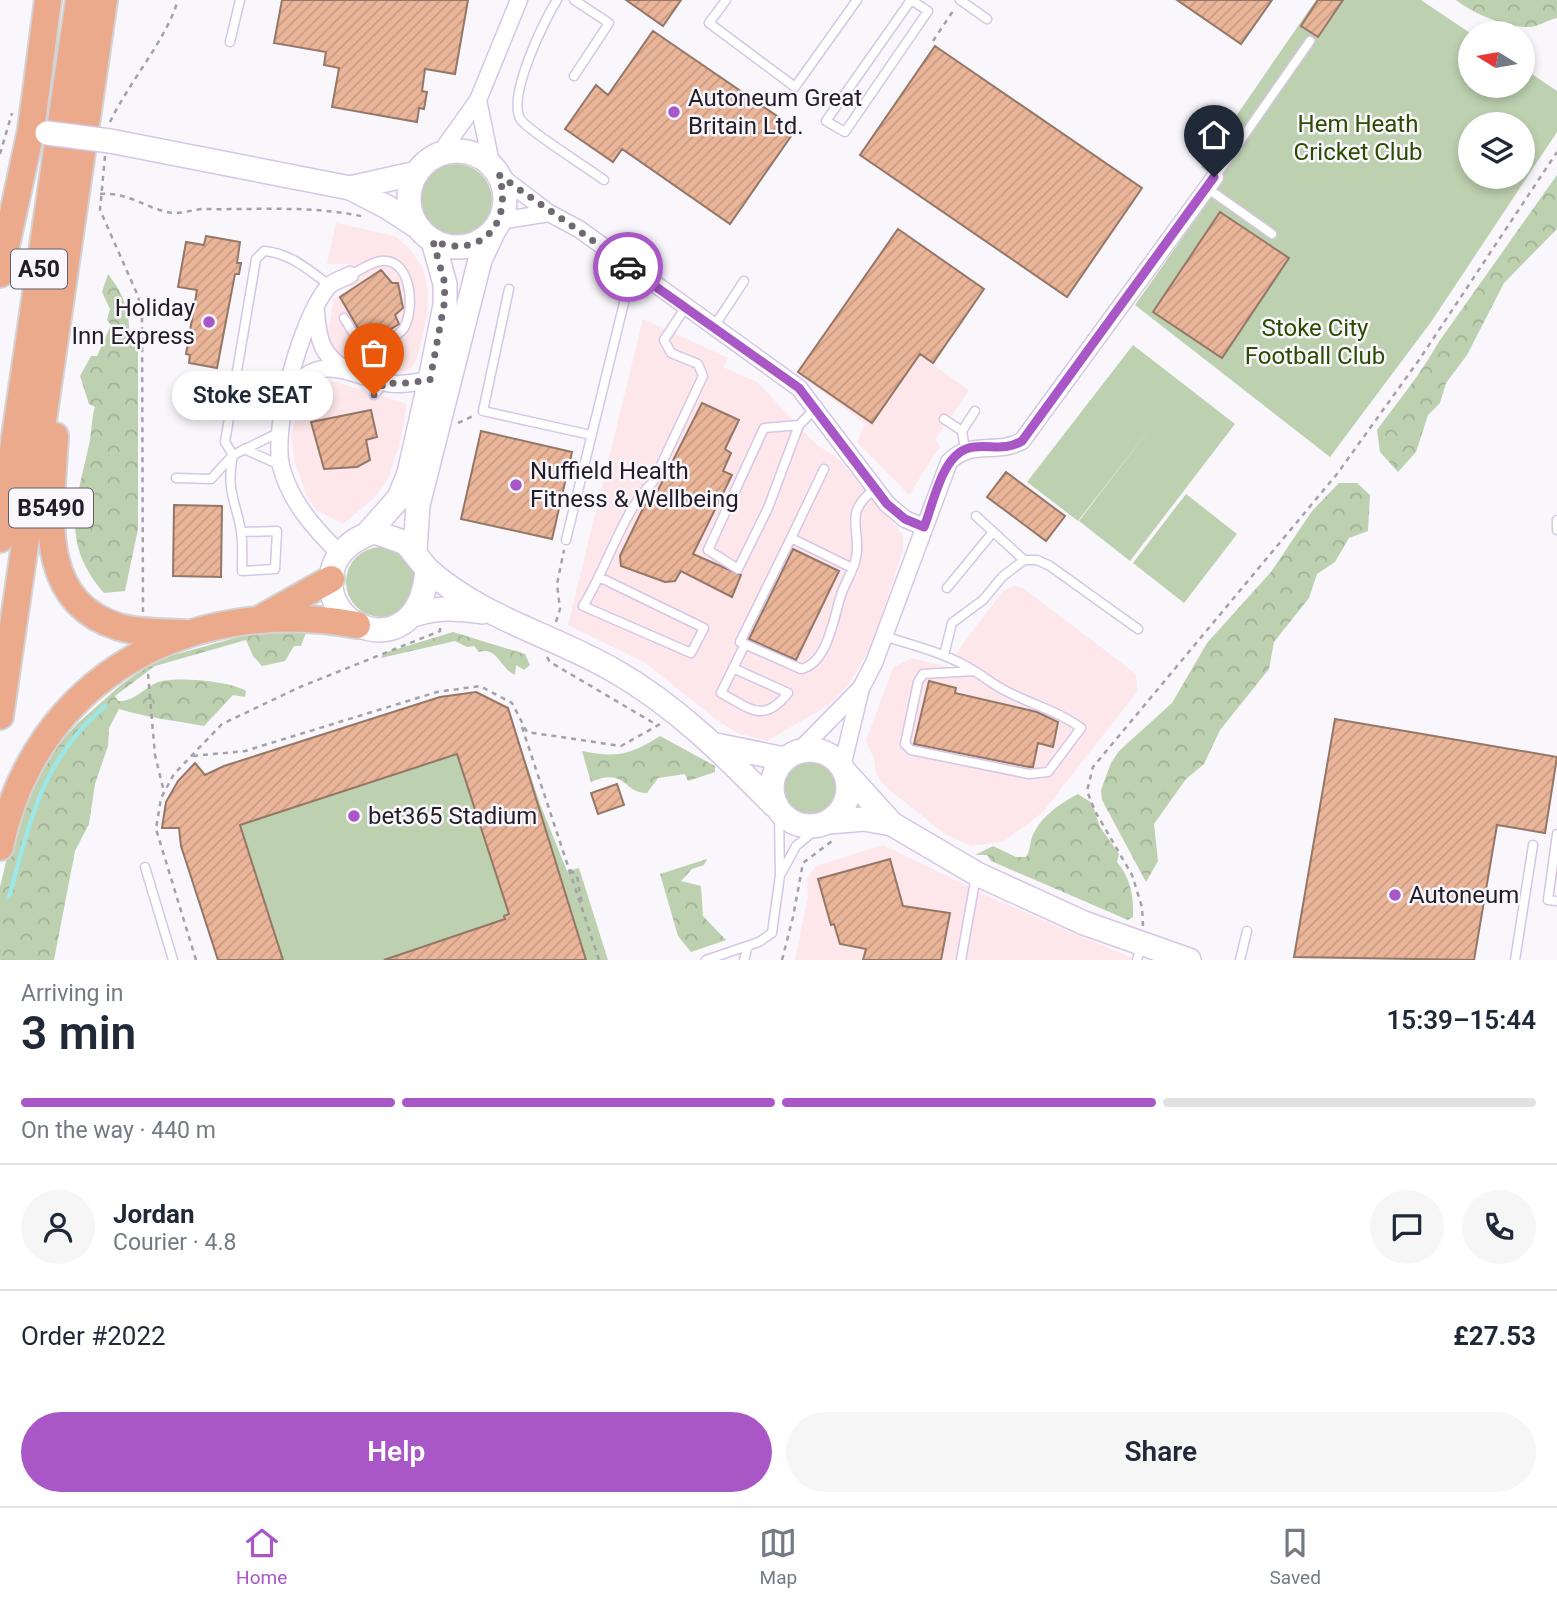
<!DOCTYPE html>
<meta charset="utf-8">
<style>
body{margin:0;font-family:Roboto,sans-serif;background:#f6f6f7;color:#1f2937;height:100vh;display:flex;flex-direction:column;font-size:26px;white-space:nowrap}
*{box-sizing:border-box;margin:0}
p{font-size:23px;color:#747a83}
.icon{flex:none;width:38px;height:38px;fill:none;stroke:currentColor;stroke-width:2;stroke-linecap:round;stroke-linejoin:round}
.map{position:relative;height:960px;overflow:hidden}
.drawer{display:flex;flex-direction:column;background:#fff;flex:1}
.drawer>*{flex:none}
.needle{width:46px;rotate:281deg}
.tools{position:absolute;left:1458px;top:21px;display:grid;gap:14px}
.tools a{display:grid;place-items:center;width:77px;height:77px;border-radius:50%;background:#fff;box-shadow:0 4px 10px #0003;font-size:35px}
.pin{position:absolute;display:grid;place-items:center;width:60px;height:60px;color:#fff;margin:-72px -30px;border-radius:50% 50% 50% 0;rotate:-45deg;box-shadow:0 0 7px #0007}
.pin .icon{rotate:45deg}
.courier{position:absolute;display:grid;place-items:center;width:70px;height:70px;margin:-35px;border:5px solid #a956c6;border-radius:50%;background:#fff;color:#222;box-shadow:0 2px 9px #0007}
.bubble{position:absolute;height:49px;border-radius:24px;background:#fff;box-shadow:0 4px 10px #0003;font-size:23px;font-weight:600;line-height:49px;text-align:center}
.head em{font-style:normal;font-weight:600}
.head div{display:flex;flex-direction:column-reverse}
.head{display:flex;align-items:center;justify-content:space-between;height:119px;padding:0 21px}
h1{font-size:46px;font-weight:600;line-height:52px}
.bar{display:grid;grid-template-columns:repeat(4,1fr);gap:10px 7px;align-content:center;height:84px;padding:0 21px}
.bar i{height:9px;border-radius:5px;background:#e0e1e3}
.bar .on{background:#a956c6}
.bar p{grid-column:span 4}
.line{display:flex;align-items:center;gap:18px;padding:0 21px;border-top:2px solid #e0e1e3}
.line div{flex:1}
.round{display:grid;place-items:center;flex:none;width:74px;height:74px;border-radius:37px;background:#f6f6f7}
.primary-button{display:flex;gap:14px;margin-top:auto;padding:14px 21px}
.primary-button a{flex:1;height:80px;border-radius:42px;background:#a956c6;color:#fff;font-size:28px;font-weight:600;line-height:80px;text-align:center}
.primary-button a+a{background:#f6f6f7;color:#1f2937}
.tabs{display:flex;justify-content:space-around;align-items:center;height:98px;border-top:2px solid #e0e1e3;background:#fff;font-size:19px;color:#747a83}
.tabs a{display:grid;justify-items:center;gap:4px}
.tabs .on{color:#a956c6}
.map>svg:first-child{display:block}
</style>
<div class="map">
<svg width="1557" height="960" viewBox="0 0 1557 960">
<defs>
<pattern id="forest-crowns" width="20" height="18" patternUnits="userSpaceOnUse" patternTransform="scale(1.75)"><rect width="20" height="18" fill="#bdd0af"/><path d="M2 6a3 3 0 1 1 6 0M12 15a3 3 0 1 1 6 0" fill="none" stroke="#a2b297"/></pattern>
<pattern id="building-hatch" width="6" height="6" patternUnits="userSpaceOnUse" patternTransform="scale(1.75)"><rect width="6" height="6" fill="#eab599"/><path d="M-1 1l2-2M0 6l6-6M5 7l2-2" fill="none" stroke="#c89b84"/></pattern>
</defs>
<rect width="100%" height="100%" fill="#f9f6fc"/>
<path fill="#fde7ea" d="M336,223L395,236L409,248L423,268L428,290L427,315L418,355L413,366L405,371H395L340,356L327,338L334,299L350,288L348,264H327Z
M845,303L969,390L935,440L940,446L909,495L857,442L865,424L796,372Z
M643,319L728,358L723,367L757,382L817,445L838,458L903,535V550L872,645L850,682L829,705L767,741L737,733L717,720L644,662L568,625Z
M326,379L407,404L401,438L388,479L374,498L343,524L316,510L306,494L295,462L291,435L303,390L314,380Z
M1015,586L1023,588L1136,674L1137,692L1042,813L1003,842L971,846L945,834L887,788L876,774L874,759L866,741L893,668L911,658L953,668L959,649L1003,591Z
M883,845L996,900L1137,960H795L808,896L807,879L816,866Z"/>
<path fill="#bdd0af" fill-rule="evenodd" d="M1316,0H1421L1470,33V86H1522L1523,68L1557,91V132L1431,322L1330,457L1135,305L1222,182L1201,167ZM1470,124H1522V177H1470Z
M420 200a36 36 0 1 1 72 0a36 36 0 1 1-72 0Z
M1133,345L1235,424L1130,561L1079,521L1155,422L1078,521L1027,482Z
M1186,494L1237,534L1184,603L1133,563Z
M346 582a35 35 0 1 1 70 0a35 35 0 1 1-70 0Z
M440,697L508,708L540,804L567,871L579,868L608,960H218L181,846L179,828H162C167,800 175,783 195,763L205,775L224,766Z
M778 788a30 30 0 1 1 60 0a30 30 0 1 1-60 0Z"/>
<path fill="url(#forest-crowns)" d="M1456,0H1557V18C1548,20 1539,26 1530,27C1507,28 1474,14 1456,0Z
M1557,175V229L1504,283L1467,355L1446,383L1440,403L1428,415L1416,452L1398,472L1380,452L1377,430C1398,401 1421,374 1438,343Z
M108,274C125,295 131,315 129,342H138V529L125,591L104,593C60,543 76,503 89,445C92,432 91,420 95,407L89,404L80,376L91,356H97L111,325L107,320L110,309L102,292Z
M1339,483H1357L1370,495L1368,531L1349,538L1335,562L1317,574L1309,598L1274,642L1269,669L1220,730L1204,764L1186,779L1154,824L1158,861L1146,882L1102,800L1101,790L1111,763L1119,751L1172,703L1207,643L1271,572L1312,511Z
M307,630L301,646H294L285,661L262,666L253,656L246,640L155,666L115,696L118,701C134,702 144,688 158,682C176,676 231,681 246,691L245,697L233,695L204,726C176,721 144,717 119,709L109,728L108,746L95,784L89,824L75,851L54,960H0V887L16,821L40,764L78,723L122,684L159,659L246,635Z
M453,632L525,654L530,665L524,670L516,665L515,675C500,668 497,646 479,652L474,646L467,647L455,641L381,658L384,653Z
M660,736L715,766V772L688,781L685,774L658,778L647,793C622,793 627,767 591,782L582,751C616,758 631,755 660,736Z
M1078,794L1092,803L1100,827L1119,854L1117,862C1130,877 1134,896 1133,917L1128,920L991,861L987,855H975L993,846L1016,857H1026C1030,850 1029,848 1031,841C1036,820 1060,803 1078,794Z
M707,859L704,865L692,869L681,881L701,886L703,916L726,940L691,952L678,936L660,874Z"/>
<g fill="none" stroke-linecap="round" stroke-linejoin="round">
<path stroke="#9de7e6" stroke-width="4.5" d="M9,897C31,819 41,761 105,706"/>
</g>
<path fill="url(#building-hatch)" stroke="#957767" stroke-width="2" d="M282,0H468L455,74L425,69L422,91L427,92L424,109L419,108L417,122L332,107L339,68L324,65L326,52L274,43Z
M626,0H681L663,26Z
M1177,0H1272L1241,44Z
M1318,0H1343L1318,37L1301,26Z
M653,31L796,129L730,224L622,149L613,162L565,129L596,85L608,95Z
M935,46L1142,188L1067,297L860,155Z
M1220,212L1289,258L1222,358L1153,312Z
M898,229L984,289L933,363L920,354L872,423L798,372Z
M206,236L240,242L237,263H241L239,274H235L217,368L189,363L190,355L186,354L197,290L178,287L186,242L204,245Z
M381,270L392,283H398L403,308L395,315L399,324L374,339L367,332L362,335L340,297Z
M702,403L739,420L725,449L731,453L723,471L732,475L693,554L741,575L732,597L681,571L675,581L665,582L621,566L620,556L649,496L658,490Z
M371,410L377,437L366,440L370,460L357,467L324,469L311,422Z
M481,431L572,452L552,539L461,519Z
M1006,472L1065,516L1046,541L987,497Z
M174,505L222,506L221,577L173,576Z
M793,549L839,571L796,660L749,639Z
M929,681L956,688L955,693L1037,712L1058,722L1053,747L1038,743L1033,767H1029L914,744Z
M476,692L508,708L586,960H384L505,919L504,916L509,914L457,754L240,825L283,960H218L181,846L179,828H162L166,802L178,781L195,763L205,775L224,766L440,697Z
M1335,719L1557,757L1545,833L1497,825L1474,960L1294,957Z
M617,784L624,805L598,814L591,793Z
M890,859L903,906L950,913L941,960H863L866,949L840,944L834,924L831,925L818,879Z"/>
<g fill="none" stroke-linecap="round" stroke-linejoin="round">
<g stroke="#d6c6e5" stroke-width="11">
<path id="service" d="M557,0C544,21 506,98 521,120C530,132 588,168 604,180
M574,0L609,23L574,76
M726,0L709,23L795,87L857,0
M911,0L928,11L845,132L826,121Z
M960,0L987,19
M230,42L240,0
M1215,177L1310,41
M1207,188L1272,234
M509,289L483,411L591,435
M344,318L358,341L377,347C385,342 399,336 404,328C415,309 412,258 381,261C371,262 359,271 350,275
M713,328L744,281
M374,395L385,382
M944,419L962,431L965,449
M799,425L764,428L708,550L738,569L768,508L799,425L815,409
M962,431L975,411
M244,449L280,465
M176,478L211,479L233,455L278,433
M976,516L1024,560
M1557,520V530
M241,532L277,531L275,569L242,571C242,558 243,544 241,531C235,498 226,491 233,455L225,442L256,259L264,251C290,253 309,270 329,285
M791,538L824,469
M566,540L632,270
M852,568L791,538L740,642L801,669C829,663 834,614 842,592C846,582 852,572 855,562C864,530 840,515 875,489
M601,578L704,628L691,653L583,606C606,570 624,508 653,482L703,376L698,364L671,353L664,340L685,308
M947,588L993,532
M884,636C912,645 941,652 966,666C981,674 993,685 1008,692C1033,705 1058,711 1081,728L1048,772L1029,774L911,750L905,744L918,682L923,674L974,671
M944,655L952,623L983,600L1002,577L1024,560H1037L1050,566L1138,629
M733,668L788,693C763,724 751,709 721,693L745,644
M1557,834L1548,900L1557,901
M145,867L173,960
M782,872L796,846L820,826
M706,960L759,942L772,933L780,875L779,812
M744,960L748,946
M961,960L976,876
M1137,960L1141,946
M1240,960L1247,931
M1515,960L1533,845"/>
</g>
<g stroke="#d6c6e5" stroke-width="19">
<path id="minor" d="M478,100L491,163
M441,152L478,100L519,0
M499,175L549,213L579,229L799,388L887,504L905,519L924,527
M499,221L549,213
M316,311C318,339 321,356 347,370
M289,394C318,351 346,373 386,383C400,386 416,382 430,380
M340,554C315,529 290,502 281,466C272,426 301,320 327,288C332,281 343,279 350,275
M799,751L859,690
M842,767L861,688L874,663L949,462C971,439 997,455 1022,441L1215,177"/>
</g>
<g stroke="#d6c6e5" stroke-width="26">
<path id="secondary" d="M110,141L350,188L387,207L418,227
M409 199a48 48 0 1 1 96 0a48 48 0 1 1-96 0Z
M350,188L417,173
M375,532L406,543L427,569C421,669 311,630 334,565C340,549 358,536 375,532Z
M367,534L399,498L409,473L430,380L445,305V284L433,241
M415,551L418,505L480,260L495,228
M427,569C481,618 553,635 615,671C676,706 725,755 774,805
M413,615C437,607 457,608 482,612
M716,745L784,759
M772 788a38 38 0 1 1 76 0a38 38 0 1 1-76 0Z
M844,771L892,824L977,874L1084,923L1189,960
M829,822L864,819L892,824"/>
</g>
<g stroke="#d3d2d4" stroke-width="30">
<path id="trunk" d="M0,274L31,130L48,0
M55,436C52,505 32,600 119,627C140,633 163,632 184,633
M0,539L79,0
M263,617L331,579
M0,716L104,0
M0,847C35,677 191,594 357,625"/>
</g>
<path stroke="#a5a1a8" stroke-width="2.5" stroke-dasharray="5 5" stroke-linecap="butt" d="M933,41L955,8
M110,122C129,82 166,40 178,0
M0,154L12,113
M105,156L100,210L138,296L142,315L143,612
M100,194C130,192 146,209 172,213C182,214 194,209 204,209C257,210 314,205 365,217
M458,423L473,416
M556,622L560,609L557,584L564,550
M547,657L550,662L657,725
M148,674L155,755L164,792
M522,727L599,960
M193,756L245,751L437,692L480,686L512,703L527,732L621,746L662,723
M570,870L577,876L582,904
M1143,926L1142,907L1132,875L1095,811L1087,791L1093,767L1337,474L1419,360L1557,152
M196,960L156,829L161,798L174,774L222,724L300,687L440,631V626
M782,960L793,917L803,863L832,841"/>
<use href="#service" stroke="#fff" stroke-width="8"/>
<use href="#minor" stroke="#fff" stroke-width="16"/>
<use href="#secondary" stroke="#fff" stroke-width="23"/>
<use href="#trunk" stroke="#ecaa8c" stroke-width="26"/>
<g stroke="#d6c6e5" stroke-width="26" stroke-linecap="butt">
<path id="secondary-bridge" d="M47,133L110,141"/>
</g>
<use href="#secondary-bridge" stroke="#fff" stroke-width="23"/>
</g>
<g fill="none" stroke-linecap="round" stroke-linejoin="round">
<path stroke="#6e6972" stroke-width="7" stroke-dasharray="0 12.6" d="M374,395L385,382L398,384L430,380L444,305L445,284L433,241C483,260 513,222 499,175C542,206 586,234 628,267"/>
<path stroke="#a956c6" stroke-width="9" d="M628,267L799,388L887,504L905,519L924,527C934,503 942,450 974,447C992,445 1005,451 1022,441L1214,177"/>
</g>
<g fill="#a956c6" stroke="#f9f6fc" stroke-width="2.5">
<circle cx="674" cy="112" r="7"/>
<circle cx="209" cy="322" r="7"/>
<circle cx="516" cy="485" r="7"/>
<circle cx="354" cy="816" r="7"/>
<circle cx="1395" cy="895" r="7"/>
</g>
<g text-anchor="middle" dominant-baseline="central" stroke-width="5" stroke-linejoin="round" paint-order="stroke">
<g fill="#f9f6fc" stroke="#635e68" stroke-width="2">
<rect x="11" y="249.5" width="56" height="39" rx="5"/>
<rect x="9" y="488.5" width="84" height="39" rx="5"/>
</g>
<g font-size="23" font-weight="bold" fill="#231d28">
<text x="39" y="269">A50</text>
<text x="51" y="508">B5490</text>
</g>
<g font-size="24" fill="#231d28" stroke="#f9f6fc" text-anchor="start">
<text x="688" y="98">Autoneum Great<tspan x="688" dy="28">Britain Ltd.</tspan></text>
<text x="195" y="308" text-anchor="end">Holiday<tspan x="195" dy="28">Inn Express</tspan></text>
<text x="530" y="471">Nuffield Health<tspan x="530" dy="28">Fitness &amp; Wellbeing</tspan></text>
<text x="368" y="816">bet365 Stadium</text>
<text x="1409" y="895">Autoneum</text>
</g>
<g font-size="24" fill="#2b4b01" stroke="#f9f6fc">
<text x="1358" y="124">Hem Heath<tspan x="1358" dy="28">Cricket Club</tspan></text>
<text x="1315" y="328">Stoke City<tspan x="1315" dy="28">Football Club</tspan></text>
</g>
</g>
</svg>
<div class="tools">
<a><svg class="needle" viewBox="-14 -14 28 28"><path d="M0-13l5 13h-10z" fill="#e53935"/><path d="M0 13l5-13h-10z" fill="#747a83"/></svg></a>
<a><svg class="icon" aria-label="layers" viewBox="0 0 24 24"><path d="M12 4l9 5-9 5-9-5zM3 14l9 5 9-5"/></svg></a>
</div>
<div class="pin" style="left:374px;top:395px;background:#ea580c"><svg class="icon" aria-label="bag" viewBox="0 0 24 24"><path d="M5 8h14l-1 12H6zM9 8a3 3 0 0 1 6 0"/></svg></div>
<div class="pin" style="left:1214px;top:177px;background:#1f2937"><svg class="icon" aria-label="home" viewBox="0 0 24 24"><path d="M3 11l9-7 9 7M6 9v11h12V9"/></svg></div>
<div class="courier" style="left:628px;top:267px"><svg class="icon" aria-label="car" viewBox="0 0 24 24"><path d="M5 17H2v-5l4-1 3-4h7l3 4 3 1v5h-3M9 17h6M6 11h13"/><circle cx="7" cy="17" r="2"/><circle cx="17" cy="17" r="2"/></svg></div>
<div class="bubble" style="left:172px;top:371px;width:161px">Stoke SEAT</div>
</div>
<section class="drawer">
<div class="head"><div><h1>3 min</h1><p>Arriving in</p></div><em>15:39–15:44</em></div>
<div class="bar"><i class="on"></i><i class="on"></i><i class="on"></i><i></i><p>On the way · 440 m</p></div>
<div class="line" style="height:126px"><a class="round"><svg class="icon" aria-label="person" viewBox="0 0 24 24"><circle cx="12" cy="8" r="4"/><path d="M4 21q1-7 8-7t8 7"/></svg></a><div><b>Jordan</b><p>Courier · 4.8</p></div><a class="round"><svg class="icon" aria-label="chat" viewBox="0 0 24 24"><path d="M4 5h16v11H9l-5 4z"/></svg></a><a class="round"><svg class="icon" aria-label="phone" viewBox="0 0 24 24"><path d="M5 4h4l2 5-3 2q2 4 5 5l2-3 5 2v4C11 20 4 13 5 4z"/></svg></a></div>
<div class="line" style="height:91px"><div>Order #2022</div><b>£27.53</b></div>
<div class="primary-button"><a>Help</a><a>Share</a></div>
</section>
<nav class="tabs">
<a class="on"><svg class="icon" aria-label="home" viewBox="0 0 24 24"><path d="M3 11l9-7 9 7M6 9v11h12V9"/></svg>Home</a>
<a><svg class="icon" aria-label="map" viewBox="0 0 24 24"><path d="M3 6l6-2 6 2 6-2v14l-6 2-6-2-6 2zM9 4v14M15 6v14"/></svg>Map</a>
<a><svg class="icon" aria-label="saved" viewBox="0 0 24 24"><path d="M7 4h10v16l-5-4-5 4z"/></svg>Saved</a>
</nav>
